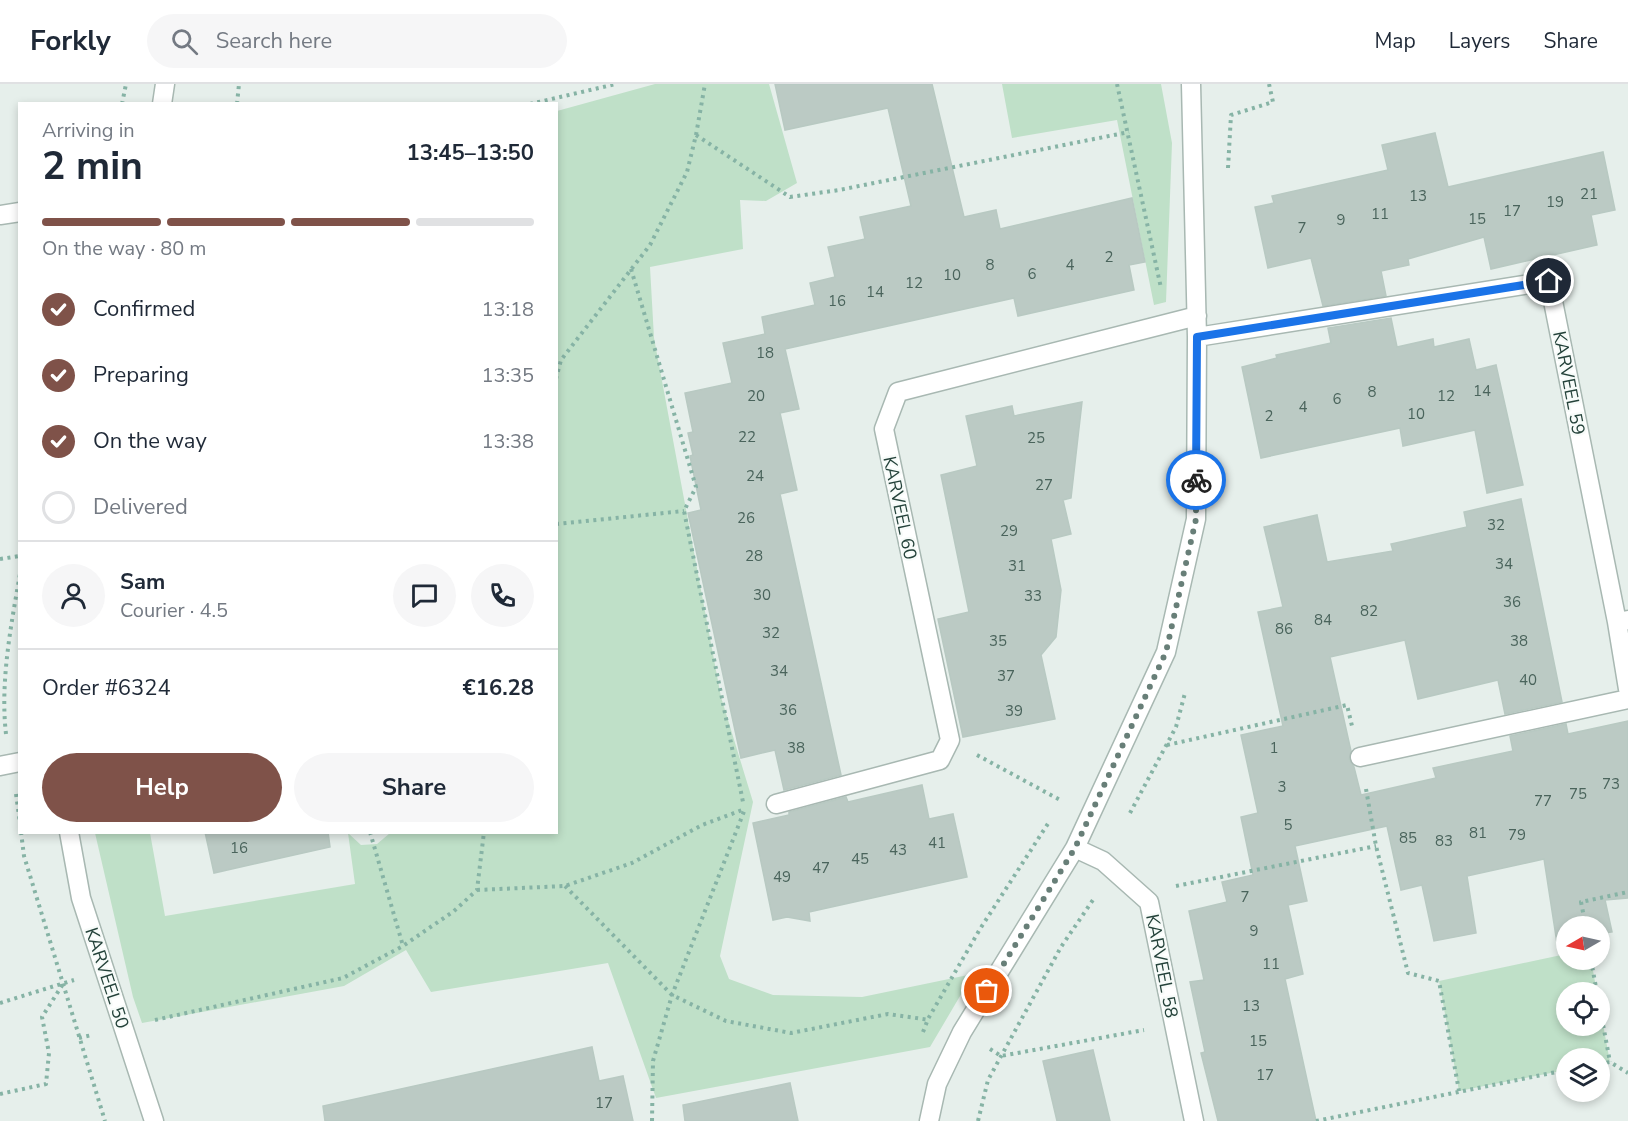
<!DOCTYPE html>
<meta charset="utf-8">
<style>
body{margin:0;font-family:"Nunito Sans",sans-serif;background:#f6f6f7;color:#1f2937;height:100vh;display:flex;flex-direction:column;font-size:22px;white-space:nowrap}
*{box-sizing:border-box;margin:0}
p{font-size:20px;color:#747a83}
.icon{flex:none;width:33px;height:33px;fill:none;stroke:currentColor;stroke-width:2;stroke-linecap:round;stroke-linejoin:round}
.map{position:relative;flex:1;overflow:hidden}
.drawer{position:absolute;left:18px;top:18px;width:540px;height:732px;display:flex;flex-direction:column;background:#fff;border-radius:0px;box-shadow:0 3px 9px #0003}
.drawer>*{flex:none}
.needle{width:39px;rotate:261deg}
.tools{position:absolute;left:1556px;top:832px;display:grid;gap:12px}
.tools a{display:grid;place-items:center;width:54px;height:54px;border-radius:50%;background:#fff;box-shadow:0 3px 9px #0003;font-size:30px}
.pin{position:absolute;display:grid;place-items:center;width:51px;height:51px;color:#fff;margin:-26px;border:3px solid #fff;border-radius:50%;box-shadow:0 2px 6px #0007}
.courier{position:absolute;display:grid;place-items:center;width:60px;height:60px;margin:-30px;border:4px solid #1a73e8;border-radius:50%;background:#fff;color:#222;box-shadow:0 2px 8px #0007}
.head em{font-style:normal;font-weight:700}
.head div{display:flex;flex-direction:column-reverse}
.head{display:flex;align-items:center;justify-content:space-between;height:102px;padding:0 24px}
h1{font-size:39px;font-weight:700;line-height:45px}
.bar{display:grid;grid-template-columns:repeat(4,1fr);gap:9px 6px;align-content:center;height:72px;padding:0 24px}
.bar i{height:8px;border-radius:4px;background:#e0e1e3}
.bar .current{background:#7f5249}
.bar p{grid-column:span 4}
.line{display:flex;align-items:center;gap:15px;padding:0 24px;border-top:2px solid #e0e1e3}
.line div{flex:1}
.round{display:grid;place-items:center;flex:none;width:63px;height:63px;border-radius:32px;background:#f6f6f7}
ol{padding:0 24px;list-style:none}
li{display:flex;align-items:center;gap:18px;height:66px}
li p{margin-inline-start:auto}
li .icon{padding:6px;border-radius:50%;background:#7f5249;color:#fff;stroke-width:4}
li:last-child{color:#747a83}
li i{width:33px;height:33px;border:3px solid #e0e1e3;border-radius:50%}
.button{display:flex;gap:12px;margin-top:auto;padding:12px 24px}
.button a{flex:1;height:69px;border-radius:36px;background:#7f5249;color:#fff;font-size:24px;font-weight:700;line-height:69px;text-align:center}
.button a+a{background:#f6f6f7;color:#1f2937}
header{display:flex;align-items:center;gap:36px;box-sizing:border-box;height:84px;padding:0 30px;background:#fff;border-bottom:2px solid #e0e1e3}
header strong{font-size:28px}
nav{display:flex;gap:33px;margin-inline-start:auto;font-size:21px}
.search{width:420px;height:54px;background:#f6f6f7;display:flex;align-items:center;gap:15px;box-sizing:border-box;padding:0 21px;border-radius:33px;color:#747a83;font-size:22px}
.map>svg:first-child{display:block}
</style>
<header>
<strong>Forkly</strong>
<div class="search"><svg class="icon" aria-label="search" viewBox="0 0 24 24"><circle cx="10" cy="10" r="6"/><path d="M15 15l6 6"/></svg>Search here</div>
<nav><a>Map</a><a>Layers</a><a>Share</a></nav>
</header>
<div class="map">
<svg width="1628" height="1037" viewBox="0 0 1628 1037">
<rect width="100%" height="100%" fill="#e6efeb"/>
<path fill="#bfe0c8" d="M655,0H769L797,99L766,117L740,116L743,165L650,183L654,254L721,613L753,718L720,872L729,895L773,911L862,913L973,890L930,963L656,1014L608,879L431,908L406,866L344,902L142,939L133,913L95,749H150L165,832L355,800L348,749L361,761L377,760L390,749L556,748L557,27Z
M1002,0H1161L1172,59L1166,218L1154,221L1117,36L1012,54Z
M1566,870V876H1586L1592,881L1597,909H1566V942H1599V919L1610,978L1599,980V975H1566V986L1459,1007L1439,897Z"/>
<path fill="#bbcac4" stroke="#b8c9c2" stroke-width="1.5" d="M775,0H932L964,133L996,126L1000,145L1132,114L1145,178L1129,181L1134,206L1018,232L1014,214L785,265L799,325L780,329L797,406L780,410L841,691L784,706L775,666L741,674L688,429L701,426L690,372L693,371L688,349L693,348L685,309L732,299L723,259L765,250L762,233L815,221L810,199L835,193L828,163L865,155L860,133L911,122L888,24L785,46Z
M1435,49L1448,103L1603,68L1615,126L1591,131L1597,161L1491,185L1484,153L1408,175L1409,181L1381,187L1386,212L1323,222L1311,174L1268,184L1255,123L1274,119L1272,112L1388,86L1382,61Z
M1391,234L1397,263L1433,255L1434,263L1469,255L1476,286L1496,281L1523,401L1487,409L1475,346L1403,362L1400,344L1261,374L1242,283L1277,274L1276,271L1331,259L1328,244Z
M1082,318L1071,414L1063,416L1071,450L1051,455L1061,506L1056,553L1041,571L1055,635L963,653L938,535L969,528L941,391L977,382L966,332L1012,322L1014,332Z
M1521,415L1562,618L1505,630L1498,596L1418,615L1405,556L1330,573L1351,667L1349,675L1354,683L1361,711L1436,694L1433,684L1513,667L1510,652L1566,640L1568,650L1628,637V814L1605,816L1612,848L1599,850V843H1566V857L1557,859L1544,775L1467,792L1476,849L1434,857L1422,801L1401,806L1387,742L1295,762L1307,817L1288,821L1303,890L1285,895L1316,1037H1218L1201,969L1205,968L1190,898L1204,896L1189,827L1227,818L1222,798L1253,791L1241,733L1258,729L1241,651L1283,642L1258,528L1283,523L1264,443L1317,431L1327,478L1393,467L1391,460L1467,443L1464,428Z
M922,701L929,735L953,730L967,793L809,828L810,837L787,833L773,836L753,739L789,731V728L846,713L848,718Z
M205,748H328L330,763L214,789Z
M592,963L599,997L623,992L633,1037H325L323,1022Z
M1093,966L1110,1037H1057L1043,977Z
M790,999L798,1037H685L683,1021Z"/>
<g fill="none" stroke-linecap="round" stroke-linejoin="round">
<g stroke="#a8b8b2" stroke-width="21">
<path id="minor" d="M162,20L165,0
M0,131L20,128
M1197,253L1549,197L1617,538L1628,536
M1617,538L1628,605
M1360,673L1628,615
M0,682L20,678
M776,720L940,676L950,656L884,345L898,308L1197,232
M69,748L81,814L154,1037
M1075,764L1103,777L1149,818L1194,1037
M929,1037L937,1000L962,948L1075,764L1166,568L1196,435L1197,253L1191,0"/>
</g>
<path stroke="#86b3a5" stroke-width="4" stroke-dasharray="3 4.5" stroke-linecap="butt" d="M1117,0L1161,204
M122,20L126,0
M237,20L239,0
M530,20L616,0
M696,51L790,113L839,106L1129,48
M1228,84L1231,31L1273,18L1269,0
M631,185L696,403L684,427L743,718
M556,295L561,276L650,161L687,88L696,51L705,0
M556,440L684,427
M0,475L20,472
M6,650C0,598 11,541 20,490
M1167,661L1347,621L1352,642
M977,671L1062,717
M1366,705L1376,762L1408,889L1439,897L1459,1007
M16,710L20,739
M1130,729L1176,643L1185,609
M21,748L24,772L105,1037
M370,748L403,862
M565,802L672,911L726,937L791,949L888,930L930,936
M1176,802L1376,762
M477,806L565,802L632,779L702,741L745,725
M1586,843L1581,818L1628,808
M1591,876L1597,909
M0,919L74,896
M1599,919L1610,978
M155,936L343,894L403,862L454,827L477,806L484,748
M923,948L928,935L980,845L1049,738
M79,954L92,951
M990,965L1001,972L1144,946
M1599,980L1610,978L1628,989
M0,1010L46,1000L49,969L42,933L63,900
M652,1037L653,977L672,911L745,725
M978,1037L988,996L1061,863L1095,813
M1316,1037L1566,986"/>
<use href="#minor" stroke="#fff" stroke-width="18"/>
</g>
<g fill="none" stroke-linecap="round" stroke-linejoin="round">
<path stroke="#687f78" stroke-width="6" stroke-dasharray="0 10.8" d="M987,907L1075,764L1166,568L1196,435V396"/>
<path stroke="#1a73e8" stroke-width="8" d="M1196,396L1197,253L1549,197"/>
</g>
<g text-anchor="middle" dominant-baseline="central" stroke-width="4.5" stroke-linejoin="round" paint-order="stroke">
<g font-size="15" fill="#4a645c">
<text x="1589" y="110">21</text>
<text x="1418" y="112">13</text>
<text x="1555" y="118">19</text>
<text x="1512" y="127">17</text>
<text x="1380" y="130">11</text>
<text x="1477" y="135">15</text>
<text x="1341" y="136">9</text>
<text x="1302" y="144">7</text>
<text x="1109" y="173">2</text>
<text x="990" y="181">8</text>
<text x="1070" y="181">4</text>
<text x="1032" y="190">6</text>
<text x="952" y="191">10</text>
<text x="914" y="199">12</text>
<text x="875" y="208">14</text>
<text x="837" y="217">16</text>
<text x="765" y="269">18</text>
<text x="1482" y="307">14</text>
<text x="1372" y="308">8</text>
<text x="756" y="312">20</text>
<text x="1446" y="312">12</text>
<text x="1337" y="315">6</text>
<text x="1303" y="323">4</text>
<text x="1416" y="330">10</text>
<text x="1269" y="332">2</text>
<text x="747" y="353">22</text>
<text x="1036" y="354">25</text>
<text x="755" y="392">24</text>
<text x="1044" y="401">27</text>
<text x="746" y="434">26</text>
<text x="1496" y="441">32</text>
<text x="1009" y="447">29</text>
<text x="754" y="472">28</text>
<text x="1504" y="480">34</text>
<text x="1017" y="482">31</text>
<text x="762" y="511">30</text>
<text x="1033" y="512">33</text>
<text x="1512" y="518">36</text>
<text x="1369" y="527">82</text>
<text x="1323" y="536">84</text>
<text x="1284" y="545">86</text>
<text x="771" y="549">32</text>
<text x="998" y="557">35</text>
<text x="1519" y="557">38</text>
<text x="779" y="587">34</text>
<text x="1006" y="592">37</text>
<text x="1528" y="596">40</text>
<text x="788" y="626">36</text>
<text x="1014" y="627">39</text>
<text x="796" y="664">38</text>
<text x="1274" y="664">1</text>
<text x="1611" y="700">73</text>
<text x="1282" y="703">3</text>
<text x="1578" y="710">75</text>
<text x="1543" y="717">77</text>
<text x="1288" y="741">5</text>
<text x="1478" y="749">81</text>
<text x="1517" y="751">79</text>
<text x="1408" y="754">85</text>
<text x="1444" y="757">83</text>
<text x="937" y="759">41</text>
<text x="239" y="764">16</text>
<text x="898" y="766">43</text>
<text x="860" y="775">45</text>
<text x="821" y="784">47</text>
<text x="782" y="793">49</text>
<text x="1245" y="813">7</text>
<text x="1254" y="847">9</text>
<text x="1271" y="880">11</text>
<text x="1251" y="922">13</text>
<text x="1258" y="957">15</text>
<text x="1265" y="991">17</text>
<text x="604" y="1019">17</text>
</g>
<g font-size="18" fill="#24423a" stroke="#f7fbf9">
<text transform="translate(1569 299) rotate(79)">KARVEEL 59</text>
<text transform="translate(900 424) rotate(78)">KARVEEL 60</text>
<text transform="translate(1162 882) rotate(79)">KARVEEL 58</text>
<text transform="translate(107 894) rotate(72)">KARVEEL 50</text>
</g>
</g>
</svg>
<div class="tools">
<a><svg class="needle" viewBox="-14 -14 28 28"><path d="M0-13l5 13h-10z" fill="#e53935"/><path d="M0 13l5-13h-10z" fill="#747a83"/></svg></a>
<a><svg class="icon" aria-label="locate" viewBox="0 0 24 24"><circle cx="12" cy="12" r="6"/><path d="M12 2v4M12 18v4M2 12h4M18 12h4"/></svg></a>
<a><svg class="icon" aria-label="layers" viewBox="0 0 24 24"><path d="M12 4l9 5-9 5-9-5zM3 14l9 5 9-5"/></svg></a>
</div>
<div class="pin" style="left:987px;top:907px;background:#ea580c"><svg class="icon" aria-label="bag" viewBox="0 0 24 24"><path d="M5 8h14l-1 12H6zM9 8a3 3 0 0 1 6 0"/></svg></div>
<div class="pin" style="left:1549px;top:197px;background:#1f2937"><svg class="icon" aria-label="home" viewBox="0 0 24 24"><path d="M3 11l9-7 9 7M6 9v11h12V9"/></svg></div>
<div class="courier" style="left:1196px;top:396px"><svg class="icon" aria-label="bike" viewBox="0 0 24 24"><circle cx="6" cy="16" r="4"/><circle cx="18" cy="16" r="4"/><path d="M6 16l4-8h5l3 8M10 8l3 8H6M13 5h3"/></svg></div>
<section class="drawer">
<div class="head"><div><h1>2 min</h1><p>Arriving in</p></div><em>13:45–13:50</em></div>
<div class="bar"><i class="current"></i><i class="current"></i><i class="current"></i><i></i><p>On the way · 80 m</p></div>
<ol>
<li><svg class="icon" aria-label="check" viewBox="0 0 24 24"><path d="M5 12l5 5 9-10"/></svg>Confirmed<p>13:18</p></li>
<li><svg class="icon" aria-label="check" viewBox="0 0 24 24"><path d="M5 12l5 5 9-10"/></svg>Preparing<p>13:35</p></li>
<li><svg class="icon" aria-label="check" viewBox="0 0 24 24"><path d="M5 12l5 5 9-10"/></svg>On the way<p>13:38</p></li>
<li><i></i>Delivered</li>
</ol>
<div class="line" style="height:108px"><a class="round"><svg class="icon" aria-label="person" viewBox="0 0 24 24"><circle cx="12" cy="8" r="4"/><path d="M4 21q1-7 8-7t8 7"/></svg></a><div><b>Sam</b><p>Courier · 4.5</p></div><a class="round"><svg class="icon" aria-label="chat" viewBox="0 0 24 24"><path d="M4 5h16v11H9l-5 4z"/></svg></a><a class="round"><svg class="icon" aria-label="phone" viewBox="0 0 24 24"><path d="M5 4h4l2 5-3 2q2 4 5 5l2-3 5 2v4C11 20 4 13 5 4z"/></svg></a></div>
<div class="line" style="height:78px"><div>Order #6324</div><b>€16.28</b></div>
<div class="button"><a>Help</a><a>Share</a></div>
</section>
</div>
